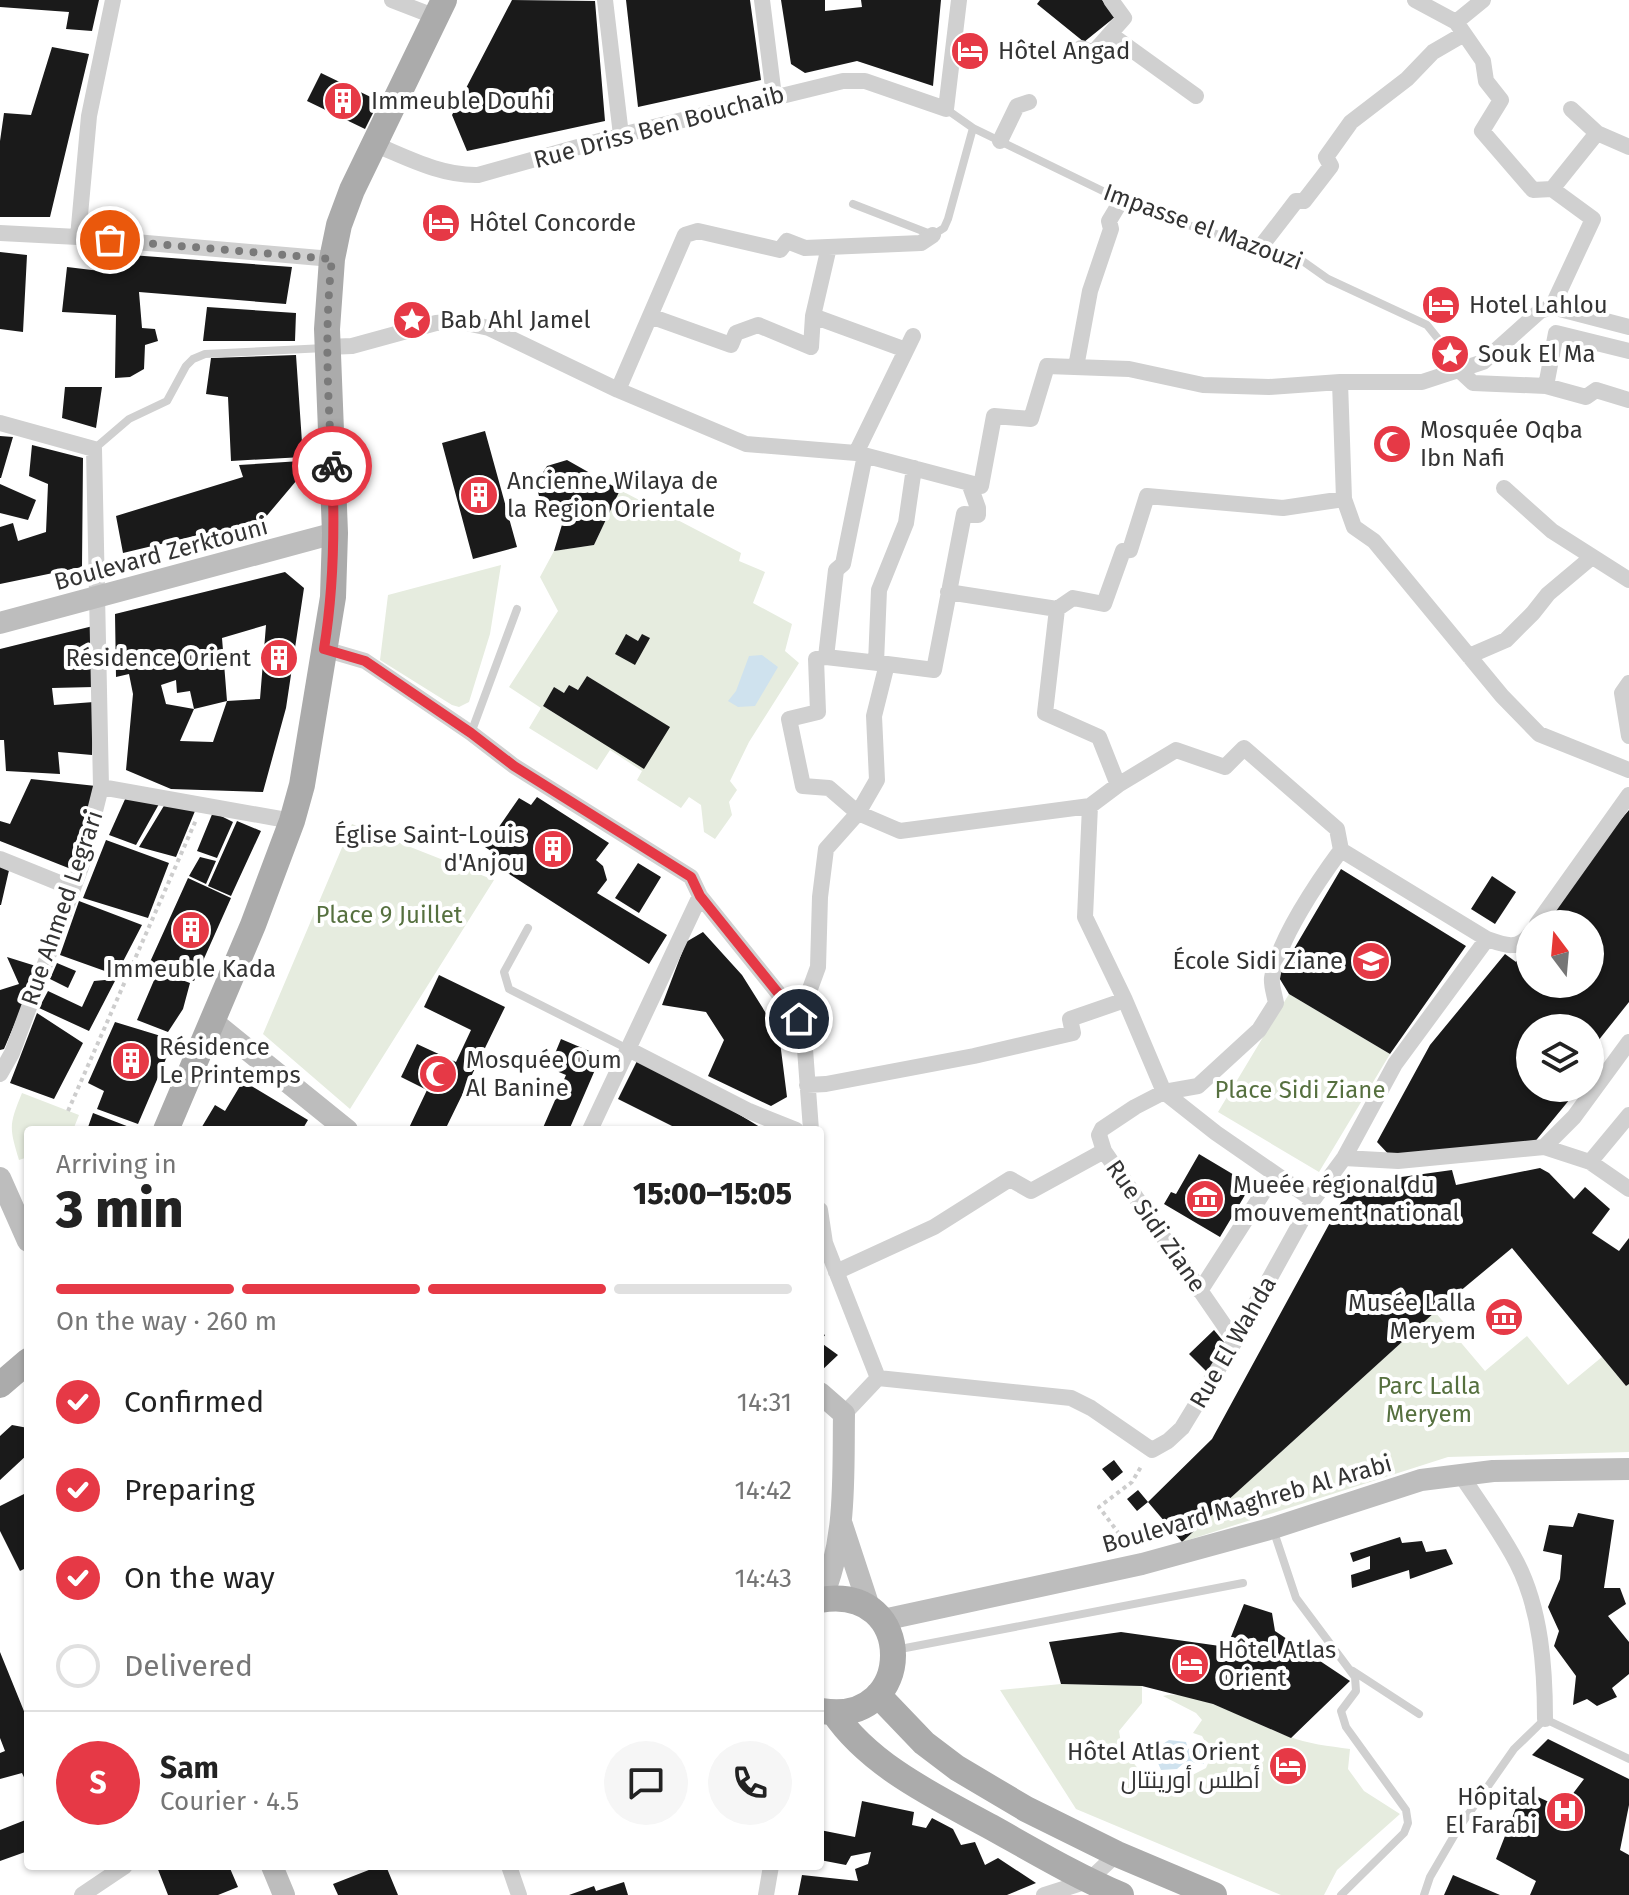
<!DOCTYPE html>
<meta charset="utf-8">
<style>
body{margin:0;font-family:"Fira Sans",Cairo,sans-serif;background:#f6f6f6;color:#222;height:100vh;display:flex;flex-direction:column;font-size:30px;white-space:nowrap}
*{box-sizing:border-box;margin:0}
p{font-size:26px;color:#767676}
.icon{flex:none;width:44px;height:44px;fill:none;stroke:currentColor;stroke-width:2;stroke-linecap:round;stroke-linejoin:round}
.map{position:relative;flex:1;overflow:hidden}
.sheet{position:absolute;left:24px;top:1126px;width:800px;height:744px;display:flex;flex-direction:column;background:#fff;border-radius:8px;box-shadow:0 2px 6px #0004}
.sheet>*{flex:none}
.needle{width:52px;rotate:344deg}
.controls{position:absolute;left:1516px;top:910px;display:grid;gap:16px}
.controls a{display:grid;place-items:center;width:88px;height:88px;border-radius:50%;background:#fff;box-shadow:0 2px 6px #0004;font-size:40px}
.pin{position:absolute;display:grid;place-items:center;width:68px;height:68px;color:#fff;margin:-34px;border:4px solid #fff;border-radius:50%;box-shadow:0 2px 8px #0007}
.courier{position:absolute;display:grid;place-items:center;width:80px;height:80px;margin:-40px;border:6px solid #e63946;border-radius:50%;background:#fff;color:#222;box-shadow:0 2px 10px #0007}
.summary em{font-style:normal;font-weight:800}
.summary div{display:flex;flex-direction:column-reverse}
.summary{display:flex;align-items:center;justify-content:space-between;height:136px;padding:0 32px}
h1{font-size:52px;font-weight:800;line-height:60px}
.bar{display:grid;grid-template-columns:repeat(4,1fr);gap:12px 8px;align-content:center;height:96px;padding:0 32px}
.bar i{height:10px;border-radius:6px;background:#e0e0e0}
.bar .current{background:#e63946}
.bar p{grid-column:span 4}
.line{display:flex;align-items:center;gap:20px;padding:0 32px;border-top:2px solid #e0e0e0}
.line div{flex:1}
.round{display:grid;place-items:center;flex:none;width:84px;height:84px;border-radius:42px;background:#f6f6f6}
ol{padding:0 32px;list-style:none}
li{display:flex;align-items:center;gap:24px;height:88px}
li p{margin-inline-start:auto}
li .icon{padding:8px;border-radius:50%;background:#e63946;color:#fff;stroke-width:4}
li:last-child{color:#767676}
li i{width:44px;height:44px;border:4px solid #e0e0e0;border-radius:50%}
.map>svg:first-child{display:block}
</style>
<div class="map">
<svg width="1629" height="1895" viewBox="0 0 1629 1895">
<rect width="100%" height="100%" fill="#fff"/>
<path fill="#e6ecdf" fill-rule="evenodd" d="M620,490L741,553L739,561L765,572L753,603L792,624L785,651L799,663L749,742L730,781L737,790L729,802L732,815L715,839L704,832L701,805L689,797L681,808L637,780L642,771L610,750L597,770L529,728L541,708L509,687L558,611L540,577L554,551L594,545ZM587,676L669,727L644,768L543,706L554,688L564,693L569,685L578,690Z
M501,565L490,634L469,702L459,707L452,705L380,660L388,595Z
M352,824L494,880L350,1109L263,1034Z
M1289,994L1390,1054L1319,1172L1218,1112Z
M22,1093L79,1115L73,1130H28V1157L19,1160C9,1127 9,1125 22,1093Z
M1435,1312L1485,1371L1527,1336L1568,1385L1602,1357L1626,1386L1629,1384V1452L1448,1457L1182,1542Z
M1061,1684L1142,1686V1703L1119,1731L1122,1749L1145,1777L1173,1785L1206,1768L1212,1754L1202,1736L1193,1733L1202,1720L1196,1713L1163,1696C1191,1687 1259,1726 1288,1736C1307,1744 1329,1746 1350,1749L1348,1769L1364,1791L1400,1814L1337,1870L1324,1895H1281L1076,1809L1000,1690Z"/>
<path fill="#cfe2ee" d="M762,655L778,667L755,706L738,707L728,701L736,691L749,656Z
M1169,1740L1186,1742L1188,1749L1200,1743L1209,1747L1204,1752V1764L1185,1762L1177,1769L1161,1770L1155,1756L1161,1745Z"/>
<path fill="#1a1a1a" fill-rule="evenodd" d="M0,0H99L92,31L66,29L69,12L0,7Z
M512,0L595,1L605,121L467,151L452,115Z
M626,0H750L761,80L638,107Z
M781,0H825V11L862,7L861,0H941L933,86L857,61L805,73L791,64Z
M1040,0H1102L1115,17L1084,42L1037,4Z
M52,47L89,54L50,217H0V141L4,113L31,115Z
M321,73L379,101L365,129L307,101Z
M0,252L27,255L23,332L0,329Z
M117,254L292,267L286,304L139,292L142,328L155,329L158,341L145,345L144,369L130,377L115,378L116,315L62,312L67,267L117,273Z
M207,307L296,313L295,341H203Z
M296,355L303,457L231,461L228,397L206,394L211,358Z
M65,387H102L96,428L62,418Z
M485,431L517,547L473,559L442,443Z
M0,436L13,437L1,478H0Z
M32,445L83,458L82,567L0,584V527L13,523L18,541L46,532L48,484L29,476Z
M567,460L620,490L594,545L554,551L564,518L542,508L536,484L547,466Z
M301,461L298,469L302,474L259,525L215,531L123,553L116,516L243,477L239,465Z
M0,484L36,500L28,520L0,513Z
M285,572L304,588L286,708L263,792L171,789L126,770L133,694L129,674L116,677L115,614ZM266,625L260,699L227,701L213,742L180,741L194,709L166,704L161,685L176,680L177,693L190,691L194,709L227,701L222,638Z
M93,626L94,687L52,688L54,705L94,702L92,755L58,752L60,774L6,771L4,740H0V649Z
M626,634L638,641L642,634L650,638L635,665L615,654Z
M587,676L670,727L644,769L543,706L554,687L564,693L569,685L578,690Z
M31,779L96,786L76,871L0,841V821L10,824Z
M126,797L159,804L136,845L109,835Z
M537,797L609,843L596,860L603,866L607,880L597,893L667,935L649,964L492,863L497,855L485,847L519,798L531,805Z
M165,804L195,811L176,857L139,847Z
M1629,810V1002L1590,1051V1028H1530V1088H1579L1533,1144L1394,1160L1377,1142L1430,1045L1505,954L1516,962L1530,942V984H1590V924H1543L1605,838Z
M213,812L233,822L217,858L197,851Z
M237,821L261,831L231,896L208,886Z
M106,840L169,863L148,918L83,898Z
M200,857L216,861L206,884L189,876Z
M0,862L10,866L1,905H0Z
M638,863L661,877L639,913L615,898Z
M1341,869L1466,946L1390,1054L1289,994L1278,976Z
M1492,876L1516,892L1495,924L1471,909Z
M188,878L231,898L194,981L150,962Z
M79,901L142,925L116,975L60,955Z
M703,932L742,975L779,1034L787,1097L771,1106L708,1076L724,1040L706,1012L662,1005L686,942Z
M7,957L39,967L4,1049L0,1050V990L19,984Z
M57,963L76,971L68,988L50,979Z
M158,971L190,983L183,1009L168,1032L137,1020Z
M439,975L505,1007L445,1130H408L427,1090L401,1077L417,1044L456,1062L471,1030L424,1007Z
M116,979L89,1031L39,1008L48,991L82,1007L94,981Z
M37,1013L83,1043L54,1099L10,1083Z
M115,1022L174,1040L138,1124L97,1109L104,1091L88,1083Z
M561,1039L601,1056L569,1130H542L566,1075L549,1068Z
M637,1061L702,1092L765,1130H680L618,1099Z
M243,1081L308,1120L302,1130H200L215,1105L225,1111Z
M93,1113L137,1130H87Z
M1199,1154L1251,1185L1220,1237L1164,1204L1171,1192L1176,1194Z
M1540,1168L1549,1173L1574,1199L1585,1187L1610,1209L1592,1233L1619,1251L1629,1238V1384L1626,1386L1512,1248L1435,1312L1182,1542L1148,1502L1212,1439L1351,1184L1452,1170L1456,1185Z
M1214,1330L1228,1347L1209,1374L1189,1354Z
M820,1332L825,1335L820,1342L838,1355L820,1372Z
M12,1425L28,1428V1454L0,1480V1436Z
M1114,1460L1123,1472L1112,1481L1102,1469Z
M1138,1490L1148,1502L1137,1511L1127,1499Z
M28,1492V1567L20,1571L0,1531V1506Z
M1578,1513L1614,1520L1604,1588H1620L1626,1604L1608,1616L1629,1642V1674L1612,1688L1617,1697L1597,1706L1587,1699L1573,1705L1576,1676L1554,1646L1559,1631L1548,1607L1560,1579L1562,1555L1543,1551L1549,1525L1573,1527Z
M1400,1537L1402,1543L1422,1541L1426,1552L1446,1549L1453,1564L1410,1579L1409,1570L1352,1588L1351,1575L1370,1569V1556L1353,1562L1350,1553Z
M1244,1604L1272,1613L1275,1631L1350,1681L1291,1738L1213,1704L1142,1686L1061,1684L1049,1642L1121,1632L1227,1647Z
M0,1652L28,1721V1786L22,1773L0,1779V1753L5,1751L0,1738Z
M1548,1739L1629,1779V1805L1620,1850L1629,1855V1895H1530L1536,1881L1496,1859L1523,1790L1562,1808L1584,1779L1532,1755Z
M862,1801L914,1812L912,1825L926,1828L932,1818L953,1829L961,1845L975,1842L985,1865L998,1858L1036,1883L1007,1895H798L802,1875L858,1881L855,1869L868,1864L871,1852L851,1856L846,1865L820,1860V1830L855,1837Z
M28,1819V1851L0,1861V1830Z
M160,1866H229L238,1887L218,1895H168L157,1867Z
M379,1866H386L398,1895H338L333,1884Z
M1453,1875L1500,1895H1444Z
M624,1882L628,1895H569L594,1886L596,1891Z"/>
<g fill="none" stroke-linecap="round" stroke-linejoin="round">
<path stroke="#cdcdcd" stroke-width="4" stroke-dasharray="4 4" stroke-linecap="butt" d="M68,1111L196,820
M1129,1547L1099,1507L1132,1482L1142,1465"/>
<path stroke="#d0d0d0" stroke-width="8" d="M946,109L973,128L1144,211L1304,262L1328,279L1427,325L1451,355
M853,204L933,235L944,228L948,219L973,128
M94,449L129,419L167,401L186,366L193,359L205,354L325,348
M471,733L517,609
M528,928L504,972L509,989L628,1049
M1273,1529L1296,1598L1355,1677L1356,1691L1341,1711L1346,1727L1406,1810L1408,1823L1404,1833L1341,1895
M895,1650L1243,1583
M1353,1671L1419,1714
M1424,1895L1430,1877L1458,1829L1514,1749L1545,1719L1629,1759"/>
<path stroke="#d0d0d0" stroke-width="16" d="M392,0L436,17
M605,0L621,135
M762,0L774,96
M1415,0L1456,22L1483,61L1486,81L1501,100L1482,131L1533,190L1552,189
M1456,22L1483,0
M1110,34L1196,96
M1081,48L1093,53L1124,18L1111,0
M1571,109L1597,133L1629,147
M1000,141L1017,106L1029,102
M374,144C408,158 441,176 478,175L621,135L843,81H865L946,109L959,0
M0,233L78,237L332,259
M78,237L89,116L113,0
M1259,249L1296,201H1304L1331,166L1326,157L1351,122L1407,79L1433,52L1464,34
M1552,307L1629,327
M650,316L731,345L736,333L758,325L811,347L813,316L829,247
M813,316L906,350
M327,347L352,346L436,323L457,321L489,328L618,390L746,444L856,453L981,486L994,416L1031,419L1047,366L1129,369L1203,385L1269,387L1340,382H1422L1483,362L1540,311L1552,307L1593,219L1552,189L1597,133
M1451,355L1459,370L1473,383L1546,386L1556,333L1629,351
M1076,367L1090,291L1111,229L1109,221L1121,201
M1546,386L1586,397L1596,390L1629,400
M618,390L685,235L698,231L780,250L787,241L805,248L921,243L933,235
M0,423L94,449L101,787L81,867L12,1053L0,1074
M856,453L913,336
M1504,488L1552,531L1629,580
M1344,499L1354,527L1374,541L1502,696L1539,734L1629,770
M948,592L1057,609L1073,598L1104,604L1123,551L1130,550L1147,496L1283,508L1344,499L1340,382
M1057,609L1045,713L1099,737L1118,785
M324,649L365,661L471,733L514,766L691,877L700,896L799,1019L805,1049L811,1130
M1469,656L1506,640L1533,613L1548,594L1592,557
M826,657L836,570L843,564L865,455
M876,663L879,590L906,523L914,468
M887,664L934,670L964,514L978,515V508L969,483
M1629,683L1622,693L1629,736
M101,787L292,821
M1090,806L1085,917L1125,1000L1164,1092L1216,1133L1313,1200
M1341,850L1487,939C1504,945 1518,951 1530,934
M0,859L72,888
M1537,924L1629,795
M799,1019L818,967L820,897L826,849L858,813L877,780L874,716L887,664L826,657L816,659L818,712L789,719L803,786L829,788L858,813L900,831L1090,806L1118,785L1176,750L1225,767L1244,748L1337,829L1341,850
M628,1049L749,1111L796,1130
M807,1085L826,1084L974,1056L1073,1033L1070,1019L1125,1000
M590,1130L700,896
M1544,1147L1574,1117L1629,1042
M1344,1158L1398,1161L1544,1147L1590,1162L1629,1189
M1590,1162L1629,1115
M820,1210L825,1243L878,1378
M836,1272L934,1227L1010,1179L1031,1191L1104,1151
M1200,1291L1275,1174
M1235,1341L1104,1151L1099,1135L1102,1129L1135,1107L1164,1092L1198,1086L1259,1030L1276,1003C1275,996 1271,986 1272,978C1278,940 1318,881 1341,850
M844,1414L878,1378L1071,1398L1091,1408L1152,1450L1168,1441L1182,1428L1235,1341L1313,1200L1344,1158L1395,1064L1487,939
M1461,1475C1480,1504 1501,1532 1517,1563C1541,1610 1545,1668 1545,1719
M509,1866L519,1895
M82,1895L125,1866
M766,1895L771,1866
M1044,1895L1088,1881L1117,1854"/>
<path stroke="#bdbdbd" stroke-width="22" d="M0,623L335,533
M212,1021L347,1130
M0,1178L28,1241
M820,1393L844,1414C843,1477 847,1541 821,1600
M842,1525L869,1607
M883,1620L1142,1564L1273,1528L1421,1480L1493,1471L1629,1469
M272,1866L284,1895"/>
<path stroke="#ababab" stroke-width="26" d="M166,1130L253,925L292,821L302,785L333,597L335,533L327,329L332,259L339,225L352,190L444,0
M0,1385L28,1361
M820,1600C918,1583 916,1727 822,1711
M878,1695L924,1743L957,1768L1026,1809L1117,1854L1214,1895
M834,1713C870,1766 936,1797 991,1827C1034,1851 1076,1876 1121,1895"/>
</g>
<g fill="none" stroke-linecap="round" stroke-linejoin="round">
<path stroke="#7a7a7a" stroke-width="8" stroke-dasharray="0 14.4" d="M110,240L332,259C324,328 328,397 332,466"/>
<path stroke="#e63946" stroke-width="10" d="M332,466C335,528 334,587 324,649L365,661L471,733L514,766L691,877L700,896L799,1019"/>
</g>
<defs>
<g id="hotel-disc" transform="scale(2)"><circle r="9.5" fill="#e63946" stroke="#fff"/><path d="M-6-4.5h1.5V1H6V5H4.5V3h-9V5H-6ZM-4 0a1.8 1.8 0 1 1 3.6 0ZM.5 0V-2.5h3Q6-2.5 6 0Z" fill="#fff"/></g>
<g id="building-disc" transform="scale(2)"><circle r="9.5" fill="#e63946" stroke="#fff"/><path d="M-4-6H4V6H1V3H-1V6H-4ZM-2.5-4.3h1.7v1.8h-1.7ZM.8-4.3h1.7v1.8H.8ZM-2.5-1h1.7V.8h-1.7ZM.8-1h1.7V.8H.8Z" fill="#fff"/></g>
<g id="sight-disc" transform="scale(2)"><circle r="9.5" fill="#e63946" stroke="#fff"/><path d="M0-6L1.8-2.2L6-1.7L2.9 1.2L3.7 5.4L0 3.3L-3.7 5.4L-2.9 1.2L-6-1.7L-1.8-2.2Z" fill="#fff"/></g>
<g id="mosque-disc" transform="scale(2)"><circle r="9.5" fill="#e63946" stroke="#fff"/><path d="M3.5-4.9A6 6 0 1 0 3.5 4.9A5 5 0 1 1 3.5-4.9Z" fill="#fff"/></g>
<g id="school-disc" transform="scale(2)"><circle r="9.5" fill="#e63946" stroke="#fff"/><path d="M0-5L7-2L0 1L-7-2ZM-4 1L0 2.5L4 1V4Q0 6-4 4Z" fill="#fff"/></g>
<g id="museum-disc" transform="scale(2)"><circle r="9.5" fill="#e63946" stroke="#fff"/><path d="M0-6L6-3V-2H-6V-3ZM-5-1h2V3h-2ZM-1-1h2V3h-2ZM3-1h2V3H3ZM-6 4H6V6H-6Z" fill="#fff"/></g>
<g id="hospital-disc" transform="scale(2)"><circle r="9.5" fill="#e63946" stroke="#fff"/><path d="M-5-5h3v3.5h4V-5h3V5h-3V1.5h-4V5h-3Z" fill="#fff"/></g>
</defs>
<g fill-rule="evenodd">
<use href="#hotel-disc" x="970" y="51"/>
<use href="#building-disc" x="343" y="101"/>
<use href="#hotel-disc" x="441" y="223"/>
<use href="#hotel-disc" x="1441" y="305"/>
<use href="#sight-disc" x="412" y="320"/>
<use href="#sight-disc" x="1450" y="354"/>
<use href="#mosque-disc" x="1392" y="444"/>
<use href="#building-disc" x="479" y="495"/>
<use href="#building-disc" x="279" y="658"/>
<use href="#building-disc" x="553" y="849"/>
<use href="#building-disc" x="191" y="930"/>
<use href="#school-disc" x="1371" y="961"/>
<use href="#building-disc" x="131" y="1061"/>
<use href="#mosque-disc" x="438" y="1074"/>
<use href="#museum-disc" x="1205" y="1199"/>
<use href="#museum-disc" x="1504" y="1317"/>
<use href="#hotel-disc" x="1190" y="1664"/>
<use href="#hotel-disc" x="1288" y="1766"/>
<use href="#hospital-disc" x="1565" y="1811"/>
</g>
<g text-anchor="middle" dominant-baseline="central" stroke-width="8" stroke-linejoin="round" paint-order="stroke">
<g font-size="24" fill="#333" stroke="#fff" text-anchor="start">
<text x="998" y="51">Hôtel Angad</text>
<text x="371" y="101">Immeuble Douhi</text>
<text x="469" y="223">Hôtel Concorde</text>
<text x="1469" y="305">Hotel Lahlou</text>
<text x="440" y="320">Bab Ahl Jamel</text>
<text x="1478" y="354">Souk El Ma</text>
<text x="1420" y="430">Mosquée Oqba<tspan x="1420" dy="28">Ibn Nafi</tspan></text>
<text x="507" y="481">Ancienne Wilaya de<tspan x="507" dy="28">la Region Orientale</tspan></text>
<text x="251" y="658" text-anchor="end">Résidence Orient</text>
<text x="525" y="835" text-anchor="end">Église Saint-Louis<tspan x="525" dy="28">d'Anjou</tspan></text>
<text x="1343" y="961" text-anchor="end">École Sidi Ziane</text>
<text x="191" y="969" text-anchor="middle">Immeuble Kada</text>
<text x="159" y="1047">Résidence<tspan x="159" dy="28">Le Printemps</tspan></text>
<text x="466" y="1060">Mosquée Oum<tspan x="466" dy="28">Al Banine</tspan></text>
<text x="1233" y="1185">Mueée régional du<tspan x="1233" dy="28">mouvement national</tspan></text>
<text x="1476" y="1303" text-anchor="end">Musée Lalla<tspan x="1476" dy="28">Meryem</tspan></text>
<text x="1218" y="1650">Hôtel Atlas<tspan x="1218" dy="28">Orient</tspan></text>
<text x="1260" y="1752" text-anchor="end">Hôtel Atlas Orient<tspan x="1260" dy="28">أطلس أورينتال</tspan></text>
<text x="1537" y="1797" text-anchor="end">Hôpital<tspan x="1537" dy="28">El Farabi</tspan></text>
</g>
<g font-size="24" fill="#333" stroke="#fff">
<text transform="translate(659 127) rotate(-15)">Rue Driss Ben Bouchaib</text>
<text transform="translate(1203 227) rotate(20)">Impasse el Mazouzi</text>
<text transform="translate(161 554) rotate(-15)">Boulevard Zerktouni</text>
<text transform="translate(62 908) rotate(-71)">Rue Ahmed Legrari</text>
<text transform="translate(1156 1226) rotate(55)">Rue Sidi Ziane</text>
<text transform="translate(1233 1342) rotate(-60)">Rue El Wahda</text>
<text transform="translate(1247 1504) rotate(-16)">Boulevard Maghreb Al Arabi</text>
</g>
<g font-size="24" fill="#56703f" stroke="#fff">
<text x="389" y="915">Place 9 Juillet</text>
<text x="1300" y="1090">Place Sidi Ziane</text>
<text x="1429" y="1386">Parc Lalla<tspan x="1429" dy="28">Meryem</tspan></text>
</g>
</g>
</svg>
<div class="controls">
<a><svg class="needle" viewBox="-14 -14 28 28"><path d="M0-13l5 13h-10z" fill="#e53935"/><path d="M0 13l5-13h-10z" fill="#767676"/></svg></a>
<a><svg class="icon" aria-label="layers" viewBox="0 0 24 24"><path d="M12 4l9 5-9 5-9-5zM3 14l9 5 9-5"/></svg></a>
</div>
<div class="pin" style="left:110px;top:240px;background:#ea580c"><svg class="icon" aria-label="bag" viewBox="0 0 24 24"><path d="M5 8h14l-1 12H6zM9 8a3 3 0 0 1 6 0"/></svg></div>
<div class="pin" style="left:799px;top:1019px;background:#1f2937"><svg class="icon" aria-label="home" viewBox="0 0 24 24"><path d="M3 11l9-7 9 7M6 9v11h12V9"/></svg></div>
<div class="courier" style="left:332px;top:466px"><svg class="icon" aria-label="bike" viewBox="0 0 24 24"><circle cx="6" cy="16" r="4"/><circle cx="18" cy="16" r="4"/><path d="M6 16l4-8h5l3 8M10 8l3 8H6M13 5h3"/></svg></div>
<section class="sheet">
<div class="summary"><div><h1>3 min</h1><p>Arriving in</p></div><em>15:00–15:05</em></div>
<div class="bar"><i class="current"></i><i class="current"></i><i class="current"></i><i></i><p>On the way · 260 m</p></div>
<ol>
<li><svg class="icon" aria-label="check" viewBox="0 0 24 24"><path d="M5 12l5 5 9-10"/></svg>Confirmed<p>14:31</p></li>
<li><svg class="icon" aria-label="check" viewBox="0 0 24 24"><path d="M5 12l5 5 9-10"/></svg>Preparing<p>14:42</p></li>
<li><svg class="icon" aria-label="check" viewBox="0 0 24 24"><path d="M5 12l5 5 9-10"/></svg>On the way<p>14:43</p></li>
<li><i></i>Delivered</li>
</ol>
<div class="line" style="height:144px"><b class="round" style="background:#e63946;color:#fff">S</b><div><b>Sam</b><p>Courier · 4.5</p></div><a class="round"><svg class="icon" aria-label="chat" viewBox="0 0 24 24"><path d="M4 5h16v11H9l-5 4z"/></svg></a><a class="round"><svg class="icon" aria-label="phone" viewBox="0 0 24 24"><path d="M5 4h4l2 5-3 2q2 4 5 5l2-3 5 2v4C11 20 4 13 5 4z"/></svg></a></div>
</section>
</div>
